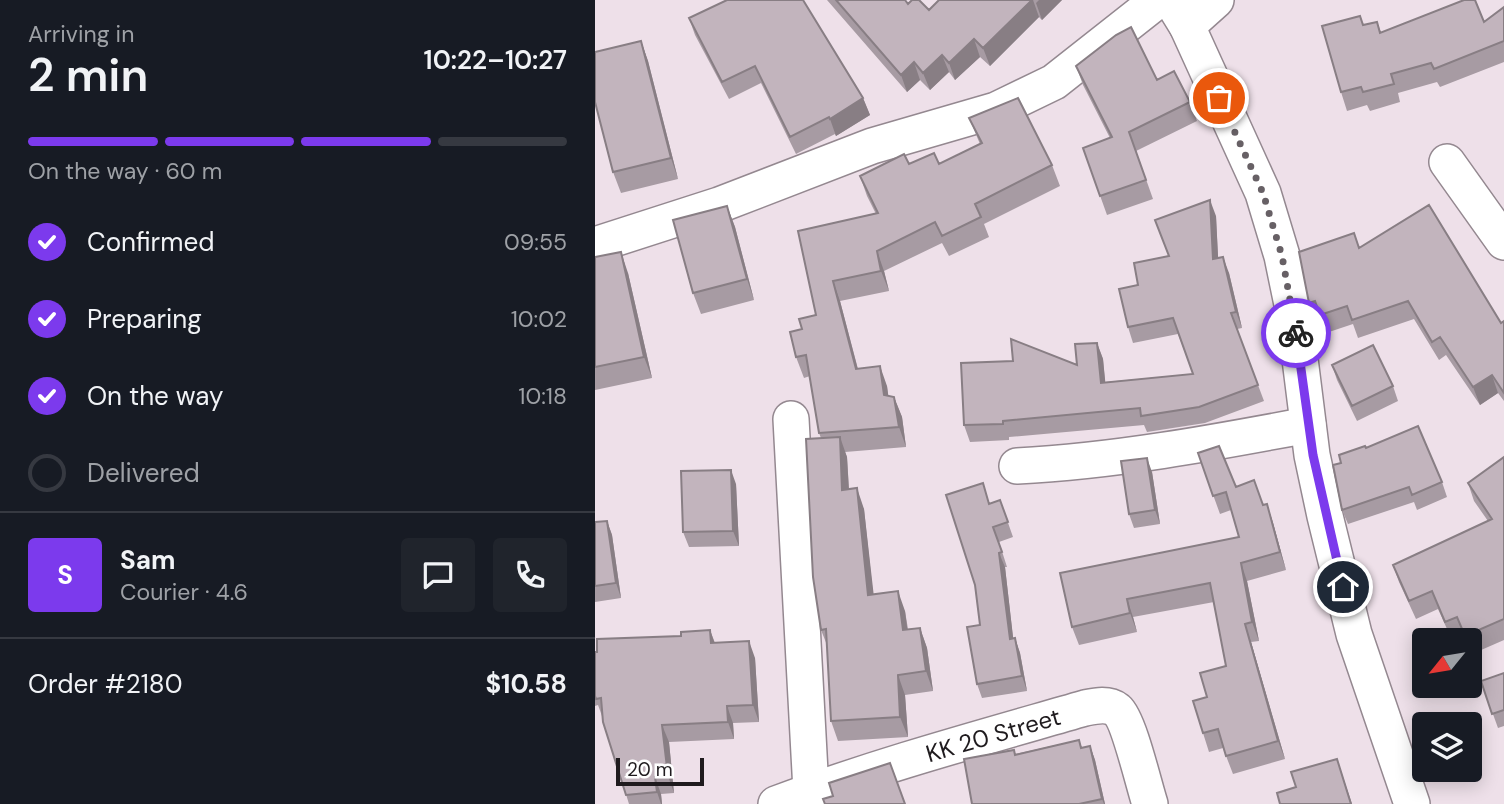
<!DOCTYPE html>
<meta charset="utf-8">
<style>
body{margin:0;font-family:"DM Sans",sans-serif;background:#20242c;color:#f1f3f6;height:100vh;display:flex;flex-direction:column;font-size:26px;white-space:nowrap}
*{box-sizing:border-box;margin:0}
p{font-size:23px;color:#9ea1a6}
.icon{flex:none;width:38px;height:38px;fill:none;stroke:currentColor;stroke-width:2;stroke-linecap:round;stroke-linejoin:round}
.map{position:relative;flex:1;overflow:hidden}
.sheet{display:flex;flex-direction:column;background:#171b24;width:595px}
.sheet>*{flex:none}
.needle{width:46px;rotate:240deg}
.tools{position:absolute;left:817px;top:628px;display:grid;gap:14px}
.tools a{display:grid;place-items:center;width:70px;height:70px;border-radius:7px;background:#171b24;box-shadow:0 4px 18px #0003;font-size:35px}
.scale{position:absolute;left:21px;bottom:18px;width:88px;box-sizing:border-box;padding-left:7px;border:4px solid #1f1b1e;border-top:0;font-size:19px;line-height:24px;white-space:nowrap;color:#1f1b1e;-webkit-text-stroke:5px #fff;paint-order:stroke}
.pin{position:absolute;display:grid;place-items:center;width:60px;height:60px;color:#fff;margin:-30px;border:4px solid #fff;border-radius:50%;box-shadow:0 2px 7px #0007}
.courier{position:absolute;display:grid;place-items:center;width:70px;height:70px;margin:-35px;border:5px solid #7c3aed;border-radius:50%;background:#fff;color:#222;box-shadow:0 2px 9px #0007}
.headline em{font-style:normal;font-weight:600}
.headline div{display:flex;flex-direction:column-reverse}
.headline{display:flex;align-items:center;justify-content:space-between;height:119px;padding:0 28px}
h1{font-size:46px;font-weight:600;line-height:52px}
.bar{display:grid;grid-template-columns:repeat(4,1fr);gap:10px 7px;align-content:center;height:84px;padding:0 28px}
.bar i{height:9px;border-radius:5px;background:#363941}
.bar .on{background:#7c3aed}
.bar p{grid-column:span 4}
.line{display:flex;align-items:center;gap:18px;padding:0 28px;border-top:2px solid #363941}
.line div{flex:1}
.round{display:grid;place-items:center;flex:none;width:74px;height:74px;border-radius:7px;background:#20242c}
ol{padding:0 28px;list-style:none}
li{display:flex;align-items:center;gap:21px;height:77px}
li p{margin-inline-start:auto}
li .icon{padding:7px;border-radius:50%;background:#7c3aed;color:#fff;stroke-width:4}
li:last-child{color:#9ea1a6}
li i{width:38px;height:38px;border:4px solid #363941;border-radius:50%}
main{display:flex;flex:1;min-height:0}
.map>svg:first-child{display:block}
</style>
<main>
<section class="sheet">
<div class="headline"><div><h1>2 min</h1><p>Arriving in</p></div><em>10:22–10:27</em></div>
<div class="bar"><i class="on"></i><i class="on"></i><i class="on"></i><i></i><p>On the way · 60 m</p></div>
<ol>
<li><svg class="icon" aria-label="check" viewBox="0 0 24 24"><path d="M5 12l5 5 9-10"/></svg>Confirmed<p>09:55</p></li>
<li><svg class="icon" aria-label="check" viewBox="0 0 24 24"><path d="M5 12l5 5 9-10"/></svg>Preparing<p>10:02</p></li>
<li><svg class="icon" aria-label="check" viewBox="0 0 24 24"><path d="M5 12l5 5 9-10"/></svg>On the way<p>10:18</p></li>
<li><i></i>Delivered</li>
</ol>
<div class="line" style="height:126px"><b class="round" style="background:#7c3aed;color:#fff">S</b><div><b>Sam</b><p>Courier · 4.6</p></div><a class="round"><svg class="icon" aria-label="chat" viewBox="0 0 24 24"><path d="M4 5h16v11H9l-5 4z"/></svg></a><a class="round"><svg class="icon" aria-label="phone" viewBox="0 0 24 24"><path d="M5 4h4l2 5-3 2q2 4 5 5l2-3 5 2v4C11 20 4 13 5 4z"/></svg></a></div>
<div class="line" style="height:91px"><div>Order #2180</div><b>$10.58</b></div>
</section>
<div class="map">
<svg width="909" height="804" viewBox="0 0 909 804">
<rect width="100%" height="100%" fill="#eee0e9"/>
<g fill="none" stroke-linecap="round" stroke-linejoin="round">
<g stroke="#948890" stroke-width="38">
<g id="minor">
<path d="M576,0L592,26L668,193L687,256L700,319L717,455L730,516L759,634L817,804"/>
<path d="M592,26L621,0"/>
<path d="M852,162L909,242"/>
<path d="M0,245L124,205L277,146L401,110L459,82L563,0"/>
<path d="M196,419L216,791"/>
<path d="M422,466C520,461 617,443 713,425"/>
<path id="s1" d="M181,804C282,766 386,738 490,708C500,706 513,703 522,710C534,720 549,786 555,804"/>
</g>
</g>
<use href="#minor" stroke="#fff" stroke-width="35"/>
</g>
<path fill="#a79ba3" d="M232,0H310L313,4L334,10L344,0H467L447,20L444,17L395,66L385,57L360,80L354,72L335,90L325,80L312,92Z
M909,7V62L845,87L842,82L803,93L805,102L775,111L772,105L752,111L746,92L769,25L782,22L786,32L889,22Z
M94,18L268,98L275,115L241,136L240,134L201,154L166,83L134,99L100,35Z
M46,41L53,61L83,179L26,193L18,172Z
M481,66L562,80L595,102L602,121L541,151L558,199L512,215L488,148L515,138L488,85Z
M374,118L457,165L465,186L389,224L394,237L354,256L347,243L289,271L294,291L245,301L263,369L292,386L293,396L299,397L307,417L311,447L250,452L252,457L254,489L269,509L278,594L310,611L313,629L325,628L332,648L338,691L310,695L313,737L243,741L236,721L232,645L226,630V438L224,433L215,376L209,378L201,357L207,329L221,315L203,231L281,214L272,196L265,176L314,164H344L385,144Z
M132,206L140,227L159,300L106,314L98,293Z
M621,216L623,258L634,273L647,328L642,329L669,401L610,423L552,432L549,425L414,437V440L375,442L369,425L482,365L502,343L508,359L510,382L598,374L583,334L538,343L533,327L543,285Z
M765,248L906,323L909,321V401L903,393L885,405L851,355L844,360L819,319L763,338L758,324L731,333L726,319L721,321L714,303Z
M0,257L33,273L57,378L0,390Z
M737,365L798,386L803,401L762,421L742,380Z
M771,448L847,482L852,497L822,510L819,502L753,524L747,510L746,463Z
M603,453L641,487L668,505L672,504L678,523L691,570L652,581L664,641L656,642L690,759L638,774L628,748L614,752L608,733L612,697L631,666L619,602L538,617L542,632L484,645L477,627L644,537L636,510L625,514Z
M909,457V640L877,654L875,649V640H871L869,635L857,640L843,609L821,619L804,582L798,565L893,521L879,501L873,483Z
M557,472L565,524L539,528L534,514Z
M141,484L144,546L94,547L88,532Z
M405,500L418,537L404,542L412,567H410L418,638H420L425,653L432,691L387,698L382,684L395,503Z
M12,521L17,535L26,598L0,602V522Z
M115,630L120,643L160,658L164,722L138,723L139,739L74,742L79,793L66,794L67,804H34L7,716L3,705L0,706V652Z
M909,673V726L903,728L886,681Z
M484,740L487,748L495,746L500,760L510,804H377L420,754Z"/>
<path fill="#887e84" d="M437,0H438L444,17L395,66L388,48Z
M444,0H467L447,20L441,3Z
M379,39L385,57L360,80L354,63Z
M46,41L53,61L83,179L76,158Z
M347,55L354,72L335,90L328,73Z
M319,62L325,80L312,92L306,75Z
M268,98L275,115L241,136L235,119Z
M615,200L621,216L624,275L618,259Z
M132,206L140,227L159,300L152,279Z
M282,251L289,271L294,291L286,271Z
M26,252L33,273L57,378L49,357Z
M628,257L634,273L647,328L641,312Z
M238,281L245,301L268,389L261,369Z
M502,343L508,359L512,399L506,383Z
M285,366L292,386L296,415L289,395Z
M897,375L903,393L885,405L878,387Z
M299,397L307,417L311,447L304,427Z
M245,437L252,457L255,510L247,490Z
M552,458L557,472L565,524L560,510Z
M136,470L141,484L144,546L138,531Z
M262,488L269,509L281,615L273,595Z
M672,504L678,523L691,570L685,552Z
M12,521L17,535L26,598L21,583Z
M404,553L410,567L420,654L415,639Z
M646,563L652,581L664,641L657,622Z
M303,591L310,611L315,650L308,630Z
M532,599L538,617L542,632L535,613Z
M650,624L656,642L690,759L683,741Z
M325,628L332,648L338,691L331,671Z
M115,630L121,647L116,643Z
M420,638L425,653L432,691L427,676Z
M154,641L160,658L164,722L158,705Z
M303,675L310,695L313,737L305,717Z
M132,706L138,723L139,739L133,722Z
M67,725L74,742L79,793L73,776Z
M495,746L500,760L510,804H509L507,799Z
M742,759L757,804H756Z
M60,777L66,794L67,804H66L62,792Z"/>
<path fill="#c2b4bd" stroke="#887e84" stroke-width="2" d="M132,0H208L268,98L235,119L234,117L195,137L160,66L127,82L94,18Z
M241,0H310L313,4L317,0H324L334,10L344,0H437L388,48L379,39L354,63L347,55L328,73L319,62L306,75Z
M869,0H880L889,22L909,7V41L839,69L836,63L796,74L799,84L768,92L766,87L746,92L727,26L765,16L768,25L782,22L785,33Z
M536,27L562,80L579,71L595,102L534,132L551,180L505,196L488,148L517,137L481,66L521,35Z
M46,41L76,158L18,172L0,102V52Z
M423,98L457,165L380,204L386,217L347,236L340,222L282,251L286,271L238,281L261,369L285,366L289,395L299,397L304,427L224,433L211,355L201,357L195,332L207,329L204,319L221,315L203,231L283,213L265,176L309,154L314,164L339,153L344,164L387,143L374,118Z
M615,200L618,259L628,257L641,312L636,313L663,385L604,407L546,416L545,408L408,421V424L369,425L366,363L418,361L416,339L482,365L480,344L502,343L506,383L598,374L578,318L533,327L524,289L543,285L539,263L574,256L560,220Z
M834,205L906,323L909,321V393L897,375L878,387L845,337L837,342L813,301L757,320L752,306L725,315L720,301L714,303L704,252L759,233L764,248Z
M132,206L152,279L98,293L78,220Z
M26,252L49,357L0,367V257Z
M778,345L798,386L757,406L737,365Z
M823,426L847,482L817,495L814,487L747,510L738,465L746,463L744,455L770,446L771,448Z
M245,437L247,490L262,488L273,595L303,591L308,630L325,628L331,671L303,675L305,717L236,721L231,629L226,630L218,577L211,439Z
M624,446L641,487L659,480L668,505L672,504L685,552L646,563L657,622L650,624L683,741L631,756L623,729L608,733L598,701L612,697L605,673L631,666L615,583L532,599L535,613L477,627L465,573L644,537L631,492L618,496L603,453Z
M909,457V619L870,636L862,617L850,622L837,591L814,601L798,565L897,519L873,483Z
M552,458L560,510L534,514L526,461Z
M136,470L138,531L88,532L86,471Z
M388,483L394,504L405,500L413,522L398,527L407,552L404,553L415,639L420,638L427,676L382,684L372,627L385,625L380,585L351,495Z
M12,521L21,583L0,586V522Z
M115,630L116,643L154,641L158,705L132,706L133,722L67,725L73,776L60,777L62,792L31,795L8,722L6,698L1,699L0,696V652H2V639L86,636V632Z
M909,673V710L897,714L886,681Z
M484,740L486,748L495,746L507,799L484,804H377L369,759L419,750L420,755Z
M742,759L756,804H685L682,793L701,787L696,772Z
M295,763L310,804H230L228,799L238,796L234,783Z"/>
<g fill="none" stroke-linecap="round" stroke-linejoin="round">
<path stroke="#676065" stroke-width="7" stroke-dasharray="0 12.6" d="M624,98L668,193L687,256L701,333"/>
<path stroke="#7c3aed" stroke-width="9" d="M701,333L718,455L748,587"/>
</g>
<g text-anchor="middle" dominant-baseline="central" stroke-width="6" stroke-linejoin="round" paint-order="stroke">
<g font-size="24" fill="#1f1b1e" stroke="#fff">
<text stroke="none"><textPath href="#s1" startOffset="228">KK 20 Street</textPath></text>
</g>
</g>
</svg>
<div class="tools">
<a><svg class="needle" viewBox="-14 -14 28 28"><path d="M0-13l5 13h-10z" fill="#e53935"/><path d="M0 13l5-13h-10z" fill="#9ea1a6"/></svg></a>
<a><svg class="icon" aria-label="layers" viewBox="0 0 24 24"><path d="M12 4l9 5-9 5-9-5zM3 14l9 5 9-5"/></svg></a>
</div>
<div class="scale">20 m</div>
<div class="pin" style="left:624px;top:98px;background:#ea580c"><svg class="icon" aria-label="bag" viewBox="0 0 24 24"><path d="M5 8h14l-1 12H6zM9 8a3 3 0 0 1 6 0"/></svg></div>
<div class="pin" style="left:748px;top:587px;background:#1f2937"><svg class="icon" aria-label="home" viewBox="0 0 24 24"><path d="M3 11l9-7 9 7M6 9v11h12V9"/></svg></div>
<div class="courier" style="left:701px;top:333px"><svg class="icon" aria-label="bike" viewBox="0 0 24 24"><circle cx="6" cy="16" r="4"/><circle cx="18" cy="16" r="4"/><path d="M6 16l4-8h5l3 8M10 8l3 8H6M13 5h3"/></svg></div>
</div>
</main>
